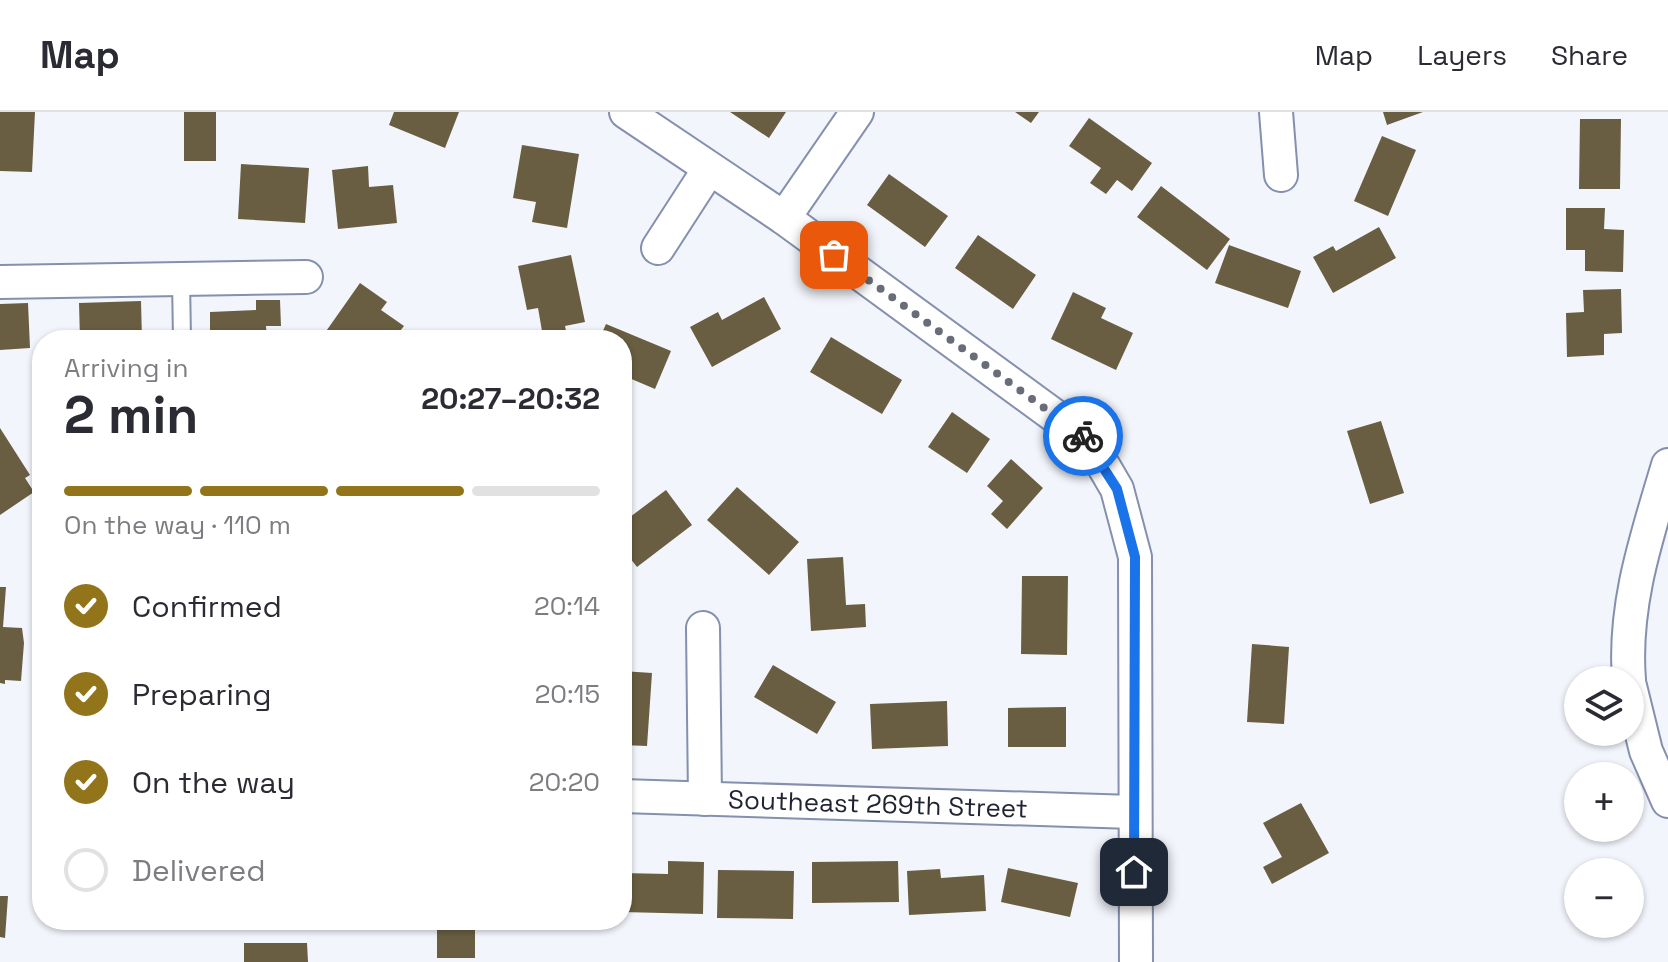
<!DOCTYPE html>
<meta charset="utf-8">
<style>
body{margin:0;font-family:"Space Grotesk",sans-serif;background:#f2f2f3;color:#2b2b33;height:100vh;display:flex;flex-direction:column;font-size:30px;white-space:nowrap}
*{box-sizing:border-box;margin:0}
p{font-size:26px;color:#7c7c81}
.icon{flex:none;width:44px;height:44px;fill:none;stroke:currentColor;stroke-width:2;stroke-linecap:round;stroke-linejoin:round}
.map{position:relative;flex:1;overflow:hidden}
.panel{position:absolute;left:32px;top:218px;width:600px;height:600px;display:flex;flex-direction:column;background:#fff;border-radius:32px;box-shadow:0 2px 6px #0004}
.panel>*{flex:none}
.fabs{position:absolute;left:1564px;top:554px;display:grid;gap:16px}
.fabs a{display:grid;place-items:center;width:80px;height:80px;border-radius:50%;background:#fff;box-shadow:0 2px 6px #0004;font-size:40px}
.pin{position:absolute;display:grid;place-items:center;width:68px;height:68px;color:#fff;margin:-34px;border-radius:16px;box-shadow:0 4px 12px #0006}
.courier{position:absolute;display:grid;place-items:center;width:80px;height:80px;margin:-40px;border:6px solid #1a73e8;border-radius:50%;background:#fff;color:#222;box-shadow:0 2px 10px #0007}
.summary em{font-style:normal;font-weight:600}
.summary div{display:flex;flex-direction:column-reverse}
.summary{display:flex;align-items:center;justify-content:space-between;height:136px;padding:0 32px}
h1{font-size:52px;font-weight:600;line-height:60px}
.bar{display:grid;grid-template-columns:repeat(4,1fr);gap:12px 8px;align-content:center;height:96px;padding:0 32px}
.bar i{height:10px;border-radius:6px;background:#e1e1e2}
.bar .selected{background:#92751b}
.bar p{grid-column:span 4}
ol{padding:0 32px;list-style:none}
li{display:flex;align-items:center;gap:24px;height:88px}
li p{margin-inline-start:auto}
li .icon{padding:8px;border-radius:50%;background:#92751b;color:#fff;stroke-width:4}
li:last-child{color:#7c7c81}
li i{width:44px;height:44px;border:4px solid #e1e1e2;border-radius:50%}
header{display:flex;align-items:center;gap:48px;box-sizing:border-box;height:112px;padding:0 40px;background:#fff;border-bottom:2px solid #e1e1e2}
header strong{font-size:38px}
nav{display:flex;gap:44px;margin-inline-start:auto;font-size:28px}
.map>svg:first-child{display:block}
</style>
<header>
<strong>Map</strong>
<nav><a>Map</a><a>Layers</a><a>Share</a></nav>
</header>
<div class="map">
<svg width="1668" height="850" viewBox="0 0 1668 850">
<rect width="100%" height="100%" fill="#f2f5fb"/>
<path fill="#695e41" d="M0,0H35L32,60L0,59Z
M184,0H216V49H184Z
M394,0H459L445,36L389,13Z
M730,0H786L769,26Z
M1015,0H1039L1031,11Z
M1383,0H1423L1387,13Z
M1089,6L1152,51L1132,79L1117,68L1106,82L1090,71L1101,56L1069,34Z
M1580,7H1621L1620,77H1579Z
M1382,24L1416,38L1388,104L1354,89Z
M522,33L579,42L567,116L532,110L536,90L513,86Z
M241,52L309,56L305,111L238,107Z
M368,54L369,75L393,73L397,111L338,117L332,58Z
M889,62L948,104L925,135L867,93Z
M1161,74L1230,127L1207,158L1137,105Z
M1566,96H1605L1604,117L1624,118L1623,160L1585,159V138H1566Z
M1379,115L1396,146L1333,181L1313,145L1333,134L1336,139Z
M978,123L1036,163L1013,197L955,156Z
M1229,133L1301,159L1288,196L1215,171Z
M571,143L585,210L565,214L568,228H551L548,218L542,219L538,196L527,198L518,154Z
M360,171L387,190L381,198L404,214L393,228H326L322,225Z
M1621,177L1622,221L1604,222V243L1567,245L1566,201L1584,200L1583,178Z
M1073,180L1106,196L1101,206L1133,221L1116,258L1051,227Z
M764,185L781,217L712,255L690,215L718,200L722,208Z
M256,188H280L281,214H266L267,228H210V200L256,198Z
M141,189L142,228H80L79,191Z
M28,191L30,236L0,238V192Z
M606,212L671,239L655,277L622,263V228H599Z
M831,225L902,268L882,302L810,260Z
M952,300L990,327L967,361L928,335Z
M1381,309L1404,381L1370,392L1347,319Z
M0,316L30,363L25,366L34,380L0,403Z
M1011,347L1043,376L1007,417L991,402L1003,389L987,374Z
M737,375L799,430L769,463L707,408Z
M666,378L692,413L637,455L622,436V411Z
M843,445L846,493L865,492L866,515L811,519L807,447Z
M1022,464H1068L1067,543L1021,542Z
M0,475H6L3,515L22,516L24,531L21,569L5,568V572L0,571Z
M622,489L627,490L624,525H622Z
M1252,532L1289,535L1284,612L1247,610Z
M773,553L836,590L817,622L754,585Z
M622,559L652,561L647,634L622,633Z
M947,589L948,634L872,637L870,592Z
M1066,595V635H1008V596Z
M1301,691L1329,741L1272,772L1263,755L1282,745L1263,711Z
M668,749L704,750L703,802L622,800V761L668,762Z
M898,749L899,790L812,791V750Z
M1008,756L1078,771L1070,805L1001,790Z
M940,757L941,766L984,763L986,799L909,803L907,759Z
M718,758L794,759L793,807L717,806Z
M0,784H8L5,826L0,825Z
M437,808H475V846H437Z
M244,831H307L308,850H244Z"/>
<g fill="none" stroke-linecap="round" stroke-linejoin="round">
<g stroke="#8490ad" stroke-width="20">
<path id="service" d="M181,167L182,228"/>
</g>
<g stroke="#8490ad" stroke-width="36">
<g id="minor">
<path d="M626,0L784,106L1089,329L1117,377L1135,445L1136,850"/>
<path d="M1276,0L1281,63"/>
<path d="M784,106L857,0"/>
<path d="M658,136L709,57"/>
<path d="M0,170L306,165"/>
<path d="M703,516L705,687"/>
<path d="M1629,568C1623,493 1647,424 1668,353"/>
<path d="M1630,574L1646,639L1668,689"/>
<path id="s1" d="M622,684L1133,700"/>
</g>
</g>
<use href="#service" stroke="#fff" stroke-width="16"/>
<use href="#minor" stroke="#fff" stroke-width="32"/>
</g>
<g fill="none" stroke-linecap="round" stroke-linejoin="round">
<path stroke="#696d77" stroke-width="8" stroke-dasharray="0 14.4" d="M834,143L1083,324"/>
<path stroke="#1a73e8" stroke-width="10" d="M1083,324L1117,377L1135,445L1134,760"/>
</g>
<g text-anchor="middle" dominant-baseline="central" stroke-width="8" stroke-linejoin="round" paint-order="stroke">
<g font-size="26" fill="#1f2430" stroke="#fff">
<text stroke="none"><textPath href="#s1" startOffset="256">Southeast 269th Street</textPath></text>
</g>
</g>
</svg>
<div class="fabs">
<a><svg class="icon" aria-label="layers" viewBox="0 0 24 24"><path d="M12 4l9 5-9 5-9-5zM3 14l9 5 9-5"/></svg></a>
<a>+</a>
<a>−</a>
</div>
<div class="pin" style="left:834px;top:143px;background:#ea580c"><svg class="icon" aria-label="bag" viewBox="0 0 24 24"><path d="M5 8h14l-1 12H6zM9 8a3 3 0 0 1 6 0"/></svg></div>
<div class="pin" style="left:1134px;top:760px;background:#1f2937"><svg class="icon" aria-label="home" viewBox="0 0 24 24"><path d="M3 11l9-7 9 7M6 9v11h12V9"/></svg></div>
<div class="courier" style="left:1083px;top:324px"><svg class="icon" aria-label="bike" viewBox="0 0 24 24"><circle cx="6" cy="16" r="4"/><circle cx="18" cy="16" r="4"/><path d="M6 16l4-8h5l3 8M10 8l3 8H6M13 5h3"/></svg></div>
<section class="panel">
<div class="summary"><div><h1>2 min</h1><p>Arriving in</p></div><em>20:27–20:32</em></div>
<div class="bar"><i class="selected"></i><i class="selected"></i><i class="selected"></i><i></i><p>On the way · 110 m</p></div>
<ol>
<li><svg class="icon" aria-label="check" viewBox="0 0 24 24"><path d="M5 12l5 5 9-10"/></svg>Confirmed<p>20:14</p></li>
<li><svg class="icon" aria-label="check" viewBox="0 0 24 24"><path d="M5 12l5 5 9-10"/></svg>Preparing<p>20:15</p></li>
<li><svg class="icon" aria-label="check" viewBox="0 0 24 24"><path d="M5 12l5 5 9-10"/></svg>On the way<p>20:20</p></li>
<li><i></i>Delivered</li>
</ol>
</section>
</div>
